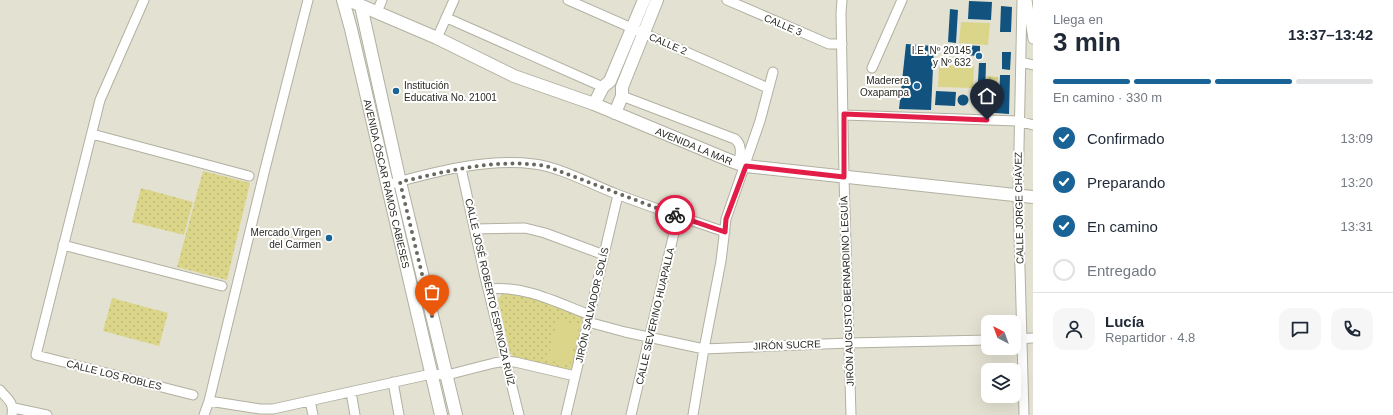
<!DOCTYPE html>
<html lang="es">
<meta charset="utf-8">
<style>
body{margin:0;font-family:Arial,sans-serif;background:#f6f6f7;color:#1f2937;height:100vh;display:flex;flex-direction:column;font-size:15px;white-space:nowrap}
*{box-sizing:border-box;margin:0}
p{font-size:13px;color:#747a83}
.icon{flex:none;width:22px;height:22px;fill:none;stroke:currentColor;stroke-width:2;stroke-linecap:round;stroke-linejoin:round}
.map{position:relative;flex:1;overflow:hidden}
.details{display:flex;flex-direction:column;background:#fff;width:360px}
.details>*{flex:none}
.needle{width:26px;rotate:319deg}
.fabs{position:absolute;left:981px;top:315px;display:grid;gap:8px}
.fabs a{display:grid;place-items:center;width:40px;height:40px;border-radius:8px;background:#fff;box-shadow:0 4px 16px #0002;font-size:20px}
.pin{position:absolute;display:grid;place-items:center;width:34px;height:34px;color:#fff;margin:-41px -17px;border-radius:50% 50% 50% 0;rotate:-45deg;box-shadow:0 0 4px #0007}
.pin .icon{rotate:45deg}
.courier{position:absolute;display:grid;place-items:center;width:40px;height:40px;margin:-20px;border:3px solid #e11d48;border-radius:50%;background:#fff;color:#222;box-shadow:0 1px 5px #0007}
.headline em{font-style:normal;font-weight:600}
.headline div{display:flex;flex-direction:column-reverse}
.headline{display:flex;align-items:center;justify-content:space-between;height:68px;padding:0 20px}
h1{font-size:26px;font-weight:600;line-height:30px}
.bar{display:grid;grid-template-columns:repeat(4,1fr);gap:6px 4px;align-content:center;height:48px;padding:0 20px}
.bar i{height:5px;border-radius:3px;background:#e0e1e3}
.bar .on{background:#196396}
.bar p{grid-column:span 4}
.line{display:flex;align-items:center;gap:10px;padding:0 20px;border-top:1px solid #e0e1e3}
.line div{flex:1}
.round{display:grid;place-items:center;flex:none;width:42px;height:42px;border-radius:12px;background:#f6f6f7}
ol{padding:0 20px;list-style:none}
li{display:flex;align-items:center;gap:12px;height:44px}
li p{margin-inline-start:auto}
li .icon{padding:4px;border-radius:50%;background:#196396;color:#fff;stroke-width:4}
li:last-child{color:#747a83}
li i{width:22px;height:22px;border:2px solid #e0e1e3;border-radius:50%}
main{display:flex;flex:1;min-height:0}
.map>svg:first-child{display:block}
</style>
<main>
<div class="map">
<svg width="1033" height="415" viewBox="0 0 1033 415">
<defs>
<pattern id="grass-dots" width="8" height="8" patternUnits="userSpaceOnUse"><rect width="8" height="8" fill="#dbd589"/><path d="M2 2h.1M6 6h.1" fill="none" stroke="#bcb776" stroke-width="1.8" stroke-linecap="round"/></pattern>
</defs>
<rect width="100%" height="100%" fill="#e3e2d2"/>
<path fill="url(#grass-dots)" d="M987,76L998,77L997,96H986Z
M203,171L250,183L227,280L177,267Z
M141,188L193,202L184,235L132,222Z
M506,292L538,300L583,317L572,367L570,370L515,358L510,353L498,299L502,294Z
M112,298L168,313L159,346L103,331Z"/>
<path fill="#dbd589" d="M961,22L990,23L988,45L959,43Z
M939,65L974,66L973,88L938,87Z
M557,320L579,325L569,365L548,360Z"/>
<path fill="#11527e" d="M969,1L992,2L991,20L968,19Z
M1001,6L1012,7L1011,32H1000Z
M950,9L958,10L956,43L948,42Z
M906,44L934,46L931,110L899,109Z
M963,45L980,46V56L962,55Z
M1002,52H1011L1010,70L1002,69Z
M979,63H986L985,99H977Z
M1000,75H1010L1009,114L981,112V101H999Z
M936,91L956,92L955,106L935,105Z
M957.5 100a5.5 5.5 0 1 1 11 0a5.5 5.5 0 1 1-11 0Z"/>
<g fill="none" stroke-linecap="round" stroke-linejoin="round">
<g stroke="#b1b0a1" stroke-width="11">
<path id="street" d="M144,0L100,100L36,355L193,395
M568,0L768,88
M727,0L829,44H842
M842,0L841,13L844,177L851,415
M1022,0L1018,195L1024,415
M1027,0L1033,39
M377,12L382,0
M447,18L603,87
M437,38L454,0
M1021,62L1033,65
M872,68L902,0
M622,96L735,139C743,146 740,154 739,164
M844,115L1019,121L1033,125
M92,134L249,176
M461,168L485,277L519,415
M387,185C433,172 486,158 534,164C559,167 589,183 614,193C650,207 688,219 725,232
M475,229L525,228L545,233L604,255
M63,245L222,286
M489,289C524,285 558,303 590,315
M588,322L625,332L704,349L849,343L988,340
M1014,339L1033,338
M393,382L399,415
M0,390C8,400 14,402 12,415
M351,392L355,415
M209,401L260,409H273L431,374L447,375L494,363L506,361L515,362L575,376
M310,401L313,415
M14,408L47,415
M204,415L209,401L265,169L308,0
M566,415L618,195
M631,415L678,216
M693,415L704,349L721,261L726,219L760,121L773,72"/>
</g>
<g stroke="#b1b0a1" stroke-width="14">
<g id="secondary">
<path id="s1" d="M343,0L351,29L441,415"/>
<path id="s2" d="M348,0L437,38L514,76L594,104L731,161L746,166L1033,197"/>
<path d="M361,6L400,182L456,415"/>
<path d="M594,104L603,87L610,81L644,0"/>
<path d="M615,113L622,96V87L657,0"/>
</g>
</g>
<use href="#street" stroke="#fff" stroke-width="9"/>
<use href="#secondary" stroke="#fff" stroke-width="12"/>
</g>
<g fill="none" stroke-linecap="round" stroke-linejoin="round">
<path stroke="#696960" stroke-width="4" stroke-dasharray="0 7.2" d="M432,316L400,182C448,171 496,158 546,166L675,215"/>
<path stroke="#e11d48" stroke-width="5" d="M675,215L725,232L726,219L746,166L844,177V114L987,120"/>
</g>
<g fill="#196396" stroke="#fff" stroke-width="1.5">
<circle cx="979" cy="56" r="4"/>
<circle cx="917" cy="86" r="4"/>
<circle cx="396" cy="91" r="4"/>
<circle cx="329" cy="238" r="4"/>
</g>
<g text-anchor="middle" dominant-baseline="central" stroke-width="4" stroke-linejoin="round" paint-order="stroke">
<g font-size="10" fill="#282822" stroke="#fff">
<text transform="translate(783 25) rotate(23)">CALLE 3</text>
<text transform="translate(668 44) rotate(23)">CALLE 2</text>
<text stroke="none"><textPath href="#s2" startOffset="376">AVENIDA LA MAR</textPath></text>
<text stroke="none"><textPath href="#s1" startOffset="189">AVENIDA ÓSCAR RAMOS CABIESES</textPath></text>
<text transform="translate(1019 208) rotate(-91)">CALLE JORGE CHÁVEZ</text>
<text transform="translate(847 291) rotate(-92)">JIRÓN AUGUSTO BERNARDINO LEGUÍA</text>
<text transform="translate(490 292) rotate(77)">CALLE JOSÉ ROBERTO ESPINOZA RUÍZ</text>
<text transform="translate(592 305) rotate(-77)">JIRÓN SALVADOR SOLÍS</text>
<text transform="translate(655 316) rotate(-77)">CALLE SEVERINO HUAPALLA</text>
<text transform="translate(787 345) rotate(-2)">JIRÓN SUCRE</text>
<text transform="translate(114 375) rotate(14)">CALLE LOS ROBLES</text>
</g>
<g font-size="10" fill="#282822" stroke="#fff" text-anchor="end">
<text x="971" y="50">I.E. Nº 20145<tspan x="971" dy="12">y Nº 632</tspan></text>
<text x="909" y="80">Maderera<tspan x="909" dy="12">Oxapampa</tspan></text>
<text x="404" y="85" text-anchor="start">Institución<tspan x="404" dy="12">Educativa No. 21001</tspan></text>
<text x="321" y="232">Mercado Virgen<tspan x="321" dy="12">del Carmen</tspan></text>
</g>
</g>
</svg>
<div class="fabs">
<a><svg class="needle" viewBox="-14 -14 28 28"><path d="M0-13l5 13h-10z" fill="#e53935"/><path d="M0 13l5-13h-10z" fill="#747a83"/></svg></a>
<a><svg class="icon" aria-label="layers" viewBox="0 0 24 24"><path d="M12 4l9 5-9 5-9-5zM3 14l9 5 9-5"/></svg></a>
</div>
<div class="pin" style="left:432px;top:316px;background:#ea580c"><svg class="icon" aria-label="bag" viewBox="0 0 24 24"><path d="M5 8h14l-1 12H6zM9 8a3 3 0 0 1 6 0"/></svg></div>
<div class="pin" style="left:987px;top:120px;background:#1f2937"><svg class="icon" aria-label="home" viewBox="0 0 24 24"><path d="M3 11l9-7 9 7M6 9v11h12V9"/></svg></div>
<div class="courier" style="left:675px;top:215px"><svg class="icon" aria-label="bike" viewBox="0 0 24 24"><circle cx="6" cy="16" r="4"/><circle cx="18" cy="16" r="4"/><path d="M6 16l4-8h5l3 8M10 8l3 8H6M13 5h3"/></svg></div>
</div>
<section class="details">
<div class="headline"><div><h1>3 min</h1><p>Llega en</p></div><em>13:37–13:42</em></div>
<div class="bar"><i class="on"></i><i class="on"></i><i class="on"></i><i></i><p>En camino · 330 m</p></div>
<ol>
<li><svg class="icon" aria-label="check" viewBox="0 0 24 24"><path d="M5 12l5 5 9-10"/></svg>Confirmado<p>13:09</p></li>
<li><svg class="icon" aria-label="check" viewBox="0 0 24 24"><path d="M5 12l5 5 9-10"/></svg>Preparando<p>13:20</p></li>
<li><svg class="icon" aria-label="check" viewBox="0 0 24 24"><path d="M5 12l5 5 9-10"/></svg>En camino<p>13:31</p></li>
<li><i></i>Entregado</li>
</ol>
<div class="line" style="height:72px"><a class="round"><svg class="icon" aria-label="person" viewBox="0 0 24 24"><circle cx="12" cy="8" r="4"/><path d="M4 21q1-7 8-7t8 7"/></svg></a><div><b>Lucía</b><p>Repartidor · 4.8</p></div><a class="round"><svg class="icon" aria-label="chat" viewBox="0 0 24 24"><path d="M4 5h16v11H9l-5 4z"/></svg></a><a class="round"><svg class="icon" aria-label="phone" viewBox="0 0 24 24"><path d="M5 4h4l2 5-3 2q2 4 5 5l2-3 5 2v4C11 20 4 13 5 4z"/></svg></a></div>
</section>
</main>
